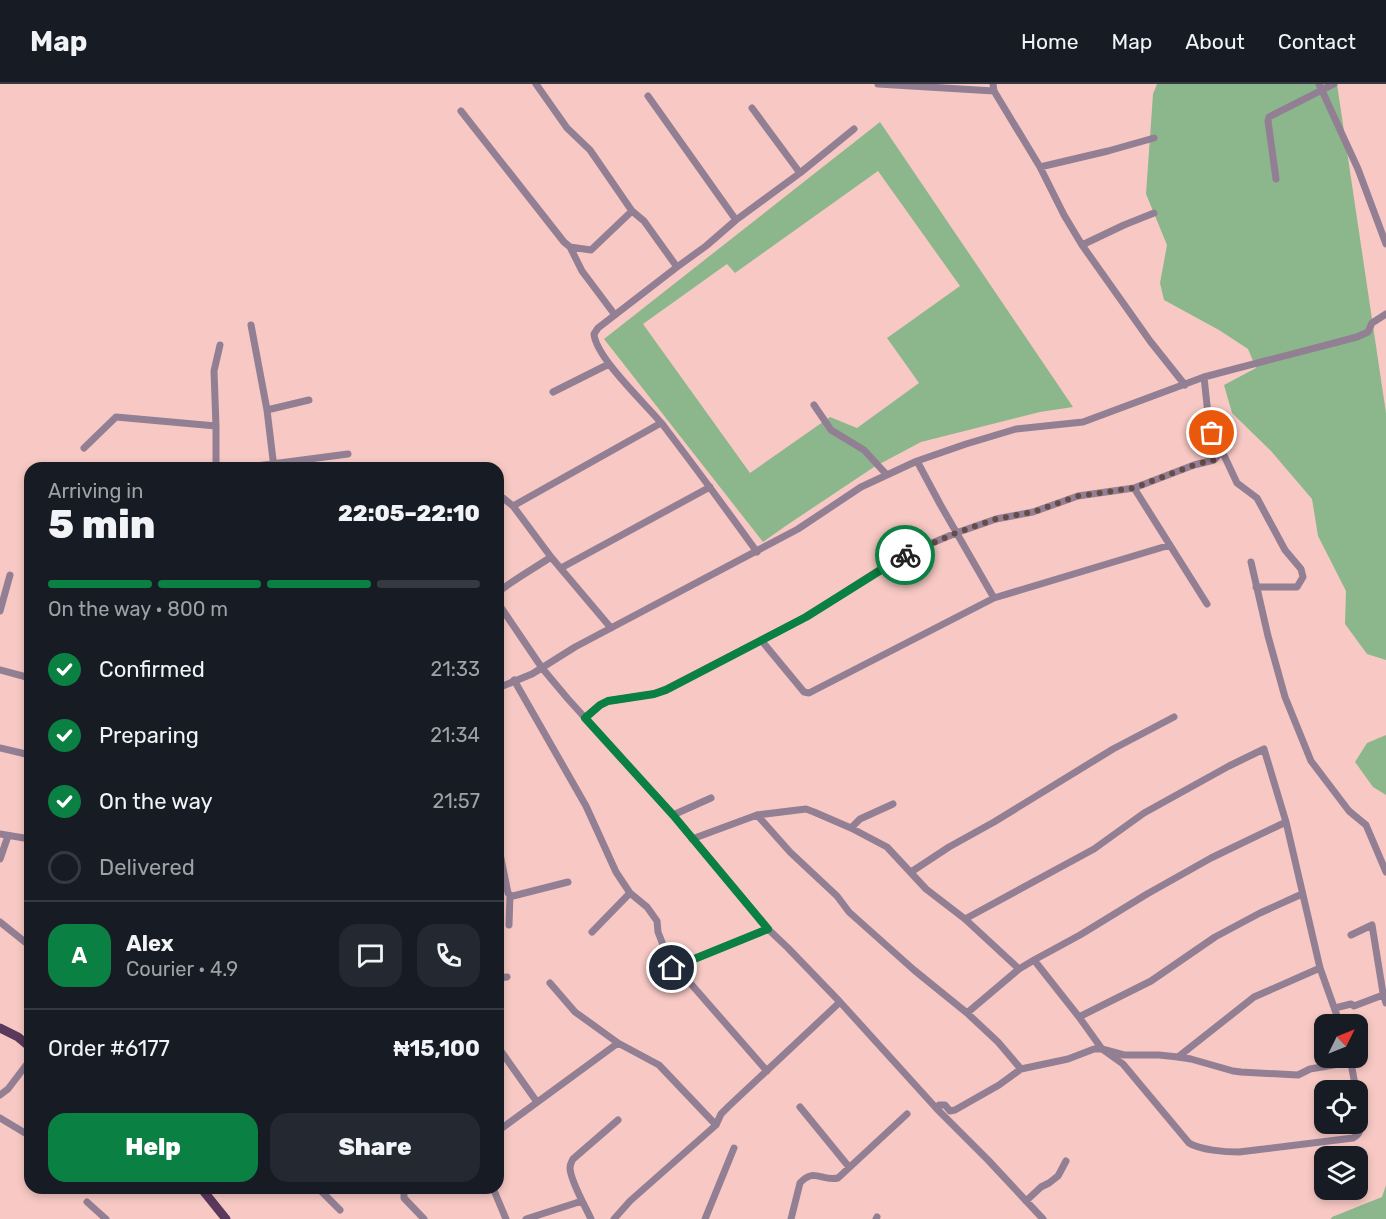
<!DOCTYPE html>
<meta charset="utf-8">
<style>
body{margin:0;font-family:Rubik,sans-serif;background:#242831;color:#f1f3f6;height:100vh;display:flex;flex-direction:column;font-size:22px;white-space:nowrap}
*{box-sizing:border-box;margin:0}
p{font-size:20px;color:#9ea1a6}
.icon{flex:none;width:33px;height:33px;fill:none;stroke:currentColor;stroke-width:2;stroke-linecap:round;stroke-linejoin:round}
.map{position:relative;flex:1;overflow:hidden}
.details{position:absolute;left:24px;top:378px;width:480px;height:732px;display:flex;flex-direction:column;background:#171b24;border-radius:18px;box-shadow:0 3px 9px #0003}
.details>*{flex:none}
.needle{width:39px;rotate:47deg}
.controls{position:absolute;left:1314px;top:930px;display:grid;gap:12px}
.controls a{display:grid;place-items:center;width:54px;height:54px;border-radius:12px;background:#171b24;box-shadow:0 3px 9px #0003;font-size:30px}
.pin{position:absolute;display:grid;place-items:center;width:51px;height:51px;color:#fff;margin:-26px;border:3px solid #fff;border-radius:50%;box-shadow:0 2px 6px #0007}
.courier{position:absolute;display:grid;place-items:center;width:60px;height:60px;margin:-30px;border:4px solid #0b8043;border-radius:50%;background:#fff;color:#222;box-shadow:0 2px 8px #0007}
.headline em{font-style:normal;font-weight:800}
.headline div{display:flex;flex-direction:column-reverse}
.headline{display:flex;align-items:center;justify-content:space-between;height:102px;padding:0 24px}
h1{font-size:39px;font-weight:800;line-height:45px}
.bar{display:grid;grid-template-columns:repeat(4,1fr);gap:9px 6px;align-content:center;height:72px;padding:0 24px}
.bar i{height:8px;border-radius:4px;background:#363941}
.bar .active{background:#0b8043}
.bar p{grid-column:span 4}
.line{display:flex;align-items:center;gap:15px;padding:0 24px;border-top:2px solid #363941}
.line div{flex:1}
.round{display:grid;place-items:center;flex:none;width:63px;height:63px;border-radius:18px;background:#242831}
ol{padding:0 24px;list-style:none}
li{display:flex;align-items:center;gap:18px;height:66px}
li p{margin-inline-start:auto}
li .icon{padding:6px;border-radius:50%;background:#0b8043;color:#fff;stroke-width:4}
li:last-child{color:#9ea1a6}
li i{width:33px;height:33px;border:3px solid #363941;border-radius:50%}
.button{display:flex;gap:12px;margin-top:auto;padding:12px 24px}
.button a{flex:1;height:69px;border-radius:18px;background:#0b8043;color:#fff;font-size:24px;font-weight:800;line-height:69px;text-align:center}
.button a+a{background:#242831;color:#f1f3f6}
header{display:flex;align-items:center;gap:36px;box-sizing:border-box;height:84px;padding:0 30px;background:#171b24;border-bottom:2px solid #363941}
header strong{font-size:28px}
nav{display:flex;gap:33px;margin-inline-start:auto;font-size:21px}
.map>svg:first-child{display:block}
</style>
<header>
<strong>Map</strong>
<nav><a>Home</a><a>Map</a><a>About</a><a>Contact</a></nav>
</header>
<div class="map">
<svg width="1386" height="1135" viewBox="0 0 1386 1135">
<rect width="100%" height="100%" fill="#f8c9c4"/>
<path fill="#8cb78c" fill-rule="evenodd" d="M1157,0H1337L1386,329V576L1367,570L1345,540L1346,507L1318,452L1312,415L1271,367L1232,329L1224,301L1256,284L1248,265L1219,246L1164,216L1160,199L1167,161L1146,110L1153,10Z
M880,38L1073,323L1040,328L921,358L874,383L787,441L763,458L604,255ZM878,87L960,202L887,254L919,299L857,344L830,333L750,389L643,240L727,180L735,189Z
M1386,651V711L1373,703L1355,678L1367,659Z
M1386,1101V1135H1331L1332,1133L1382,1113Z"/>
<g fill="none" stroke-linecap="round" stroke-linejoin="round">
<path stroke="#937f93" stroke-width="7" d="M536,0L567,44L590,66L632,127L644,137L677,183
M878,0L994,7
M993,0L994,7L1040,83L1064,131L1082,161L1150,257L1185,301
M1319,0L1358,85L1386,160
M648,12L736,136
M752,24L800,89
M461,27L564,158L570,163L591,166L632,127
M1040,83L1108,67L1154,54
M1276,95L1268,37L1269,33L1334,0
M1082,161L1124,141L1154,129
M570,163L582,187L615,231
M251,241L267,326L274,384
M1204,293L1209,340L1212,349L1222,367L1237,399L1257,414L1285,466L1301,485L1303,493L1297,503H1256
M553,308L609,280
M814,321L831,346L864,366L886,390
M267,326L309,316
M84,364L116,333L216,342
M917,377L940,420L994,514
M216,384V342L214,287L220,261
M241,384L348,370
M1134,404L1207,520
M503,414L513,422L551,473L611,544
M513,422L661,339
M757,468C726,425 695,383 663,341C646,320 596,274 594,250L598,244L677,183L706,162L736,136L800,89L854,45
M1251,478L1268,552L1285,613L1311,677L1349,727L1366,741L1386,788
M561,484L710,403
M498,508C515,495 533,485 551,473
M498,519L542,584L568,615L673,731L768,845L788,864L840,918L937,1025L988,1076L1043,1135
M0,527L10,491
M761,556L804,608L809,609L994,514L1170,461
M0,586L30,594
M514,596L586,722L616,788L630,809L647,823L657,837L658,848L672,884L691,900L767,987
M498,604L532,590L575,563L798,445L861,403L917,377L966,360L1016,345L1083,338L1204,293L1357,253L1368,248L1372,239L1386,230
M585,634L600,621L608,617L654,610L666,605L806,533L901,472L956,449L996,435L1033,428L1078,412L1134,404L1194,381L1214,376L1222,367
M0,664L30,671
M673,731L711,714
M757,731L790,768L837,812L849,828L914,886L967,929L998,958L1021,985
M851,744L860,735L893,720
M0,750L30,755
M692,755L757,731L806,725L814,728L851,744L887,763L926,805L965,835L1019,885
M498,760L508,809L510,811L513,812L568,798
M0,775L8,752
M911,788L949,763L994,738L1113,665L1174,633
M965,835L1094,765L1144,729L1229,682L1264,665L1286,738L1320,884L1340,940
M0,838L30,862
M509,841L510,811
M592,848L630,809
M1351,851L1372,841L1383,909L1386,919
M1034,876L1079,933L1102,965L1123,980L1189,1059C1200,1066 1225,1068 1239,1068L1353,1054C1367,1047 1360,1029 1358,1017
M672,884L768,845
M498,894L507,893
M550,899L575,928L582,933L618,959L659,981L716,1041
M1335,924L1351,920L1354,922L1383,911
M967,929L1019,885L1034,876L1080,851L1147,810L1211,774L1286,738
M1079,933L1151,897L1215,853L1260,829L1302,810
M498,963L537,1018
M1178,973L1254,913L1320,884
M1350,974L1356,1006
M0,1011L8,1005L30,976
M800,1023L849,1083
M937,1025L939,1021H945L950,1027L955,1026L999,1001L1021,985L1068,975L1094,965H1102L1124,971H1159L1178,973L1191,975L1233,987L1241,988L1298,991L1310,985L1351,978
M0,1034L30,1052
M498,1047L618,959
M318,1104L340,1126
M404,1104V1114L424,1135
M493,1104L506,1135
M1026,1117L1041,1103L1049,1099L1058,1092L1066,1077
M87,1118L106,1135
M526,1135L582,1117
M591,1135C586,1124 570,1096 570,1084C570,1080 571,1079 573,1075L618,1036
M614,1135L630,1117L716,1041L721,1030L729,1022L840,918
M705,1135L734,1064
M791,1135L800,1099C814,1083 822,1098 838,1094L907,1030
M876,1135L877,1133"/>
<path stroke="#5a395c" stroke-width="9" d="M0,944L18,953L30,963
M201,1104L226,1135"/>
</g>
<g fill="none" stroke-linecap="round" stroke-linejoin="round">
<path stroke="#664c49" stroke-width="6" stroke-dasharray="0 10.8" d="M905,471L956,449L996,435L1033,428L1078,412L1134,404L1194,381L1214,376L1222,367L1212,349"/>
<path stroke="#0b8043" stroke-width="8" d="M672,884L768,845L673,731L585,634L600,621L608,617L654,610L666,606L806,533L905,471"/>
</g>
</svg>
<div class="controls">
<a><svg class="needle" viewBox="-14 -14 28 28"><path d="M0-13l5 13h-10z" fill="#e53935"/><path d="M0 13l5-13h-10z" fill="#9ea1a6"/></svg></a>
<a><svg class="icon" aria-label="locate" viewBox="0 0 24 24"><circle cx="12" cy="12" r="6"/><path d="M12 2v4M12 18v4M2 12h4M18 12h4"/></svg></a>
<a><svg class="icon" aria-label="layers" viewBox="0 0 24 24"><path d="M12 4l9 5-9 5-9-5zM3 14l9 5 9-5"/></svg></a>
</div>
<div class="pin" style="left:1212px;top:349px;background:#ea580c"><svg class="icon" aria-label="bag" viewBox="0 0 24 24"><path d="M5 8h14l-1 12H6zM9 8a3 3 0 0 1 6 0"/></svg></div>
<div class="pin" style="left:672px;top:884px;background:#1f2937"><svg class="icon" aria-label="home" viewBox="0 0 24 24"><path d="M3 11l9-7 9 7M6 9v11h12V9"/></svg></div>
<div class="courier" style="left:905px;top:471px"><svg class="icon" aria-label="bike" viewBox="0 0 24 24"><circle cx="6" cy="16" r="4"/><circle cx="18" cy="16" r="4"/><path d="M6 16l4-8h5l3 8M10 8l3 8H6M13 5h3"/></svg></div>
<section class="details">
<div class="headline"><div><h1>5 min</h1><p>Arriving in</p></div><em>22:05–22:10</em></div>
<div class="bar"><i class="active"></i><i class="active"></i><i class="active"></i><i></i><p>On the way · 800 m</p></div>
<ol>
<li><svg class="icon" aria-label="check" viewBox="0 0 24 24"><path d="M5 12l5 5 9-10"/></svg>Confirmed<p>21:33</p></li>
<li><svg class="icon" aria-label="check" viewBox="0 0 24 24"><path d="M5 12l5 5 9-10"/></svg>Preparing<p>21:34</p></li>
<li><svg class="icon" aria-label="check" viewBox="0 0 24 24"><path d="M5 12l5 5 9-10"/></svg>On the way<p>21:57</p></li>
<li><i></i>Delivered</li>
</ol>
<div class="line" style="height:108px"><b class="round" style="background:#0b8043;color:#fff">A</b><div><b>Alex</b><p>Courier · 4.9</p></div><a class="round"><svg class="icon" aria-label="chat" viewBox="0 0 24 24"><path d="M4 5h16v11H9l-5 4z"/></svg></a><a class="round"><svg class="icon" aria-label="phone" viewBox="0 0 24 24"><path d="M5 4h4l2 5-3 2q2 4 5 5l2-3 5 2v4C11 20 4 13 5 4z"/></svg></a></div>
<div class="line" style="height:78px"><div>Order #6177</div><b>₦15,100</b></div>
<div class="button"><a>Help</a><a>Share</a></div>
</section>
</div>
